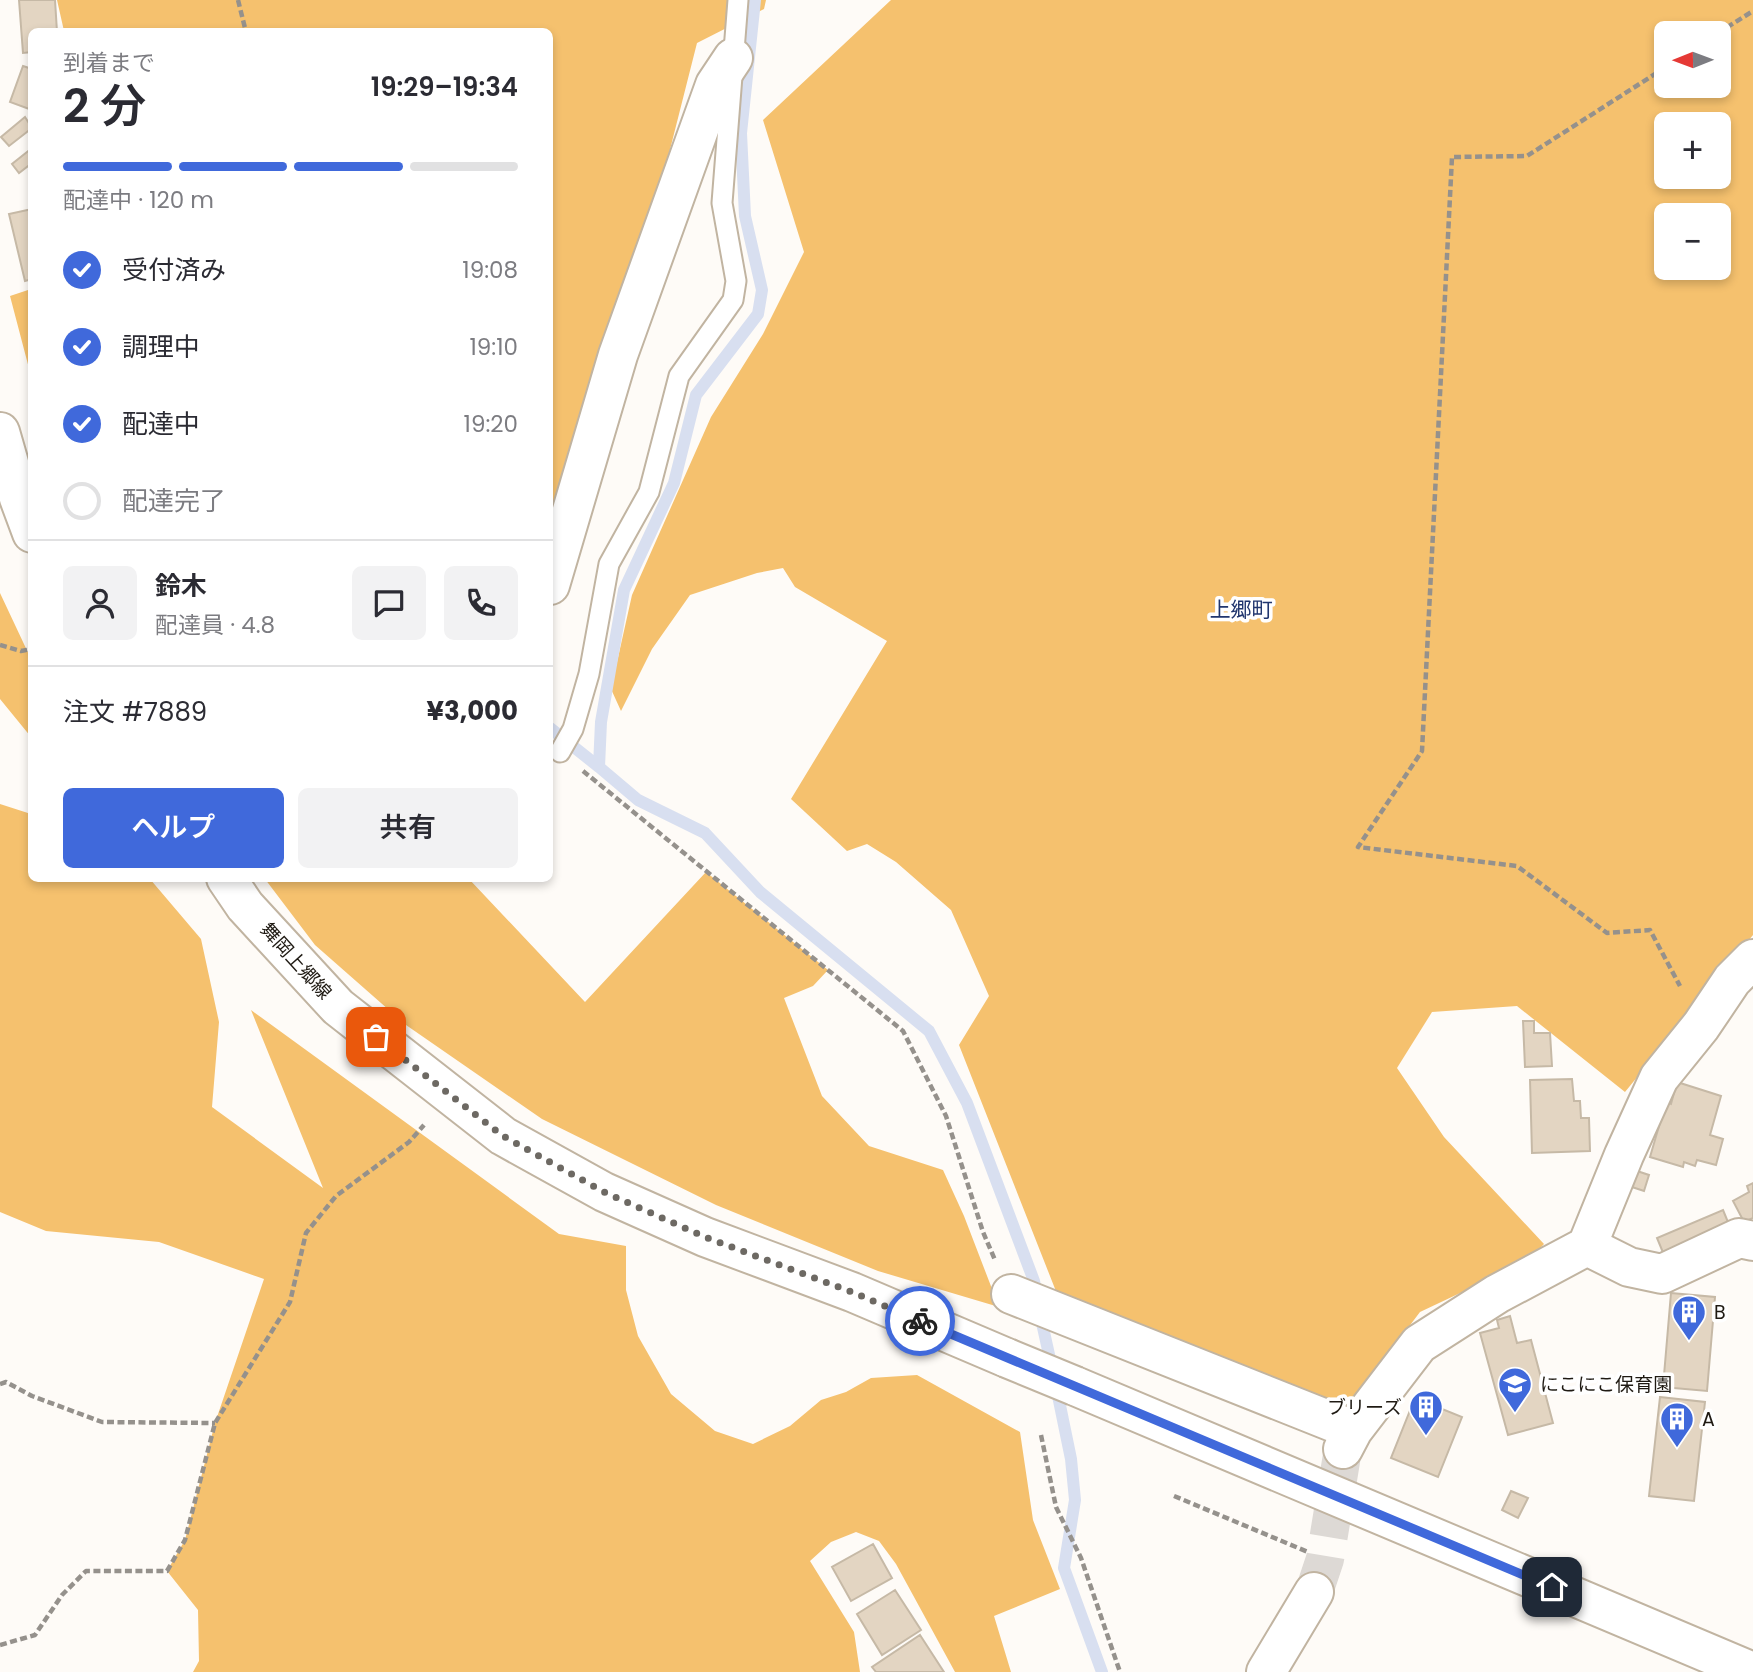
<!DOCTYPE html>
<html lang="ja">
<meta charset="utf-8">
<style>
body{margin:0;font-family:Poppins,"Noto Sans JP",sans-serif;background:#f2f2f3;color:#2b2b33;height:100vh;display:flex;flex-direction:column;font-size:26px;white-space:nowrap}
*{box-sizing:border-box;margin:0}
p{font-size:23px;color:#7c7c81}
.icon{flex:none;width:38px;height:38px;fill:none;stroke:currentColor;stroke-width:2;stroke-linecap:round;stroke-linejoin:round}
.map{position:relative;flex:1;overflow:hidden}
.panel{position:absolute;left:28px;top:28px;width:525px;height:854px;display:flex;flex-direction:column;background:#fff;border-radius:10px;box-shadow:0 4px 10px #0003}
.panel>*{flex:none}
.needle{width:46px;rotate:269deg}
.buttons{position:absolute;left:1654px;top:21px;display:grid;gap:14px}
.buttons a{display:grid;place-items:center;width:77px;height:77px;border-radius:10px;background:#fff;box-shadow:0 4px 10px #0003;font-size:35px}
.pin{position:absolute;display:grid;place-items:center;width:60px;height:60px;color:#fff;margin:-30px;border-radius:14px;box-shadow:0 4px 10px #0006}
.courier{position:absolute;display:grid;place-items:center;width:70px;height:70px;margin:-35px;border:5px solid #4069db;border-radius:50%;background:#fff;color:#222;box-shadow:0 2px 9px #0007}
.headline em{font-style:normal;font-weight:600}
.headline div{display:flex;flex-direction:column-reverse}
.headline{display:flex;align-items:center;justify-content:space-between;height:119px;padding:0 35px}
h1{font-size:46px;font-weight:600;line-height:52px}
.bar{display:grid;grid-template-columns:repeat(4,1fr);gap:10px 7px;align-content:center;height:84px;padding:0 35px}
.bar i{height:9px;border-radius:5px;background:#e1e1e2}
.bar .active{background:#4069db}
.bar p{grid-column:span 4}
.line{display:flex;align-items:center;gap:18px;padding:0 35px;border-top:2px solid #e1e1e2}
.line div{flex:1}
.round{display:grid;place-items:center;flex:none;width:74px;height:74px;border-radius:10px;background:#f2f2f3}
ol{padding:0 35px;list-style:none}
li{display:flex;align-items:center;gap:21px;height:77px}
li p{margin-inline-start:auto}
li .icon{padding:7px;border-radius:50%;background:#4069db;color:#fff;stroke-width:4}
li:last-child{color:#7c7c81}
li i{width:38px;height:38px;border:4px solid #e1e1e2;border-radius:50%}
.action{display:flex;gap:14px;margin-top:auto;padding:14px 35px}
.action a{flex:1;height:80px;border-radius:10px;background:#4069db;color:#fff;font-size:28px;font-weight:600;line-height:80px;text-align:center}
.action a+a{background:#f2f2f3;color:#2b2b33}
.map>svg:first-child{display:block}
</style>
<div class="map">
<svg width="1753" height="1672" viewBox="0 0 1753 1672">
<rect width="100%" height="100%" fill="#fefbf7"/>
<path fill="#f5c16e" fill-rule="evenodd" d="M57,0H766L764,9L697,43L618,355L550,584V32L64,31Z
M891,0H1753V935L1625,1092L1517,1006L1432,1012L1397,1068L1444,1137L1544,1244L1528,1261L1420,1312L1352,1402L1314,1408L1061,1304L959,1045L989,996L951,910L896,862L867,844L847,851L791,799L887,641L795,587L783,568L757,573L690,595L652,649L621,711L611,689L632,595L711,417L763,334L804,252L763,120ZM1666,33H1718V86H1666ZM1666,124H1718V177H1666ZM1666,215H1718V268H1666Z
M31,289H32L31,376L10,296Z
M0,593L31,659V737L0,699Z
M0,804L31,814L32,878L150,879L201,939L219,1022L212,1107L323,1188L251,1010L559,1234L626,1246V1290L638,1336L671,1394L715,1431L753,1444L790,1426L821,1400L846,1392L871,1378L917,1375L1020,1432L1033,1520L1060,1589L994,1616L1011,1672H955L896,1564L879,1541L856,1532L831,1542L810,1561L854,1632L860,1672H193L199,1661L198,1610L167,1571L185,1540L215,1423L264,1279L159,1242L46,1231L0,1212Z
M706,872L828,970L813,986L784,998L822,1096L869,1146L943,1170L964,1216L999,1307L878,1271L716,1205L542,1119L406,1025L315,945L265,879H469L585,1002Z"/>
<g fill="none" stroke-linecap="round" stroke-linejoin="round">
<path stroke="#d8dff0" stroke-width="12" d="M755,0L741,133L745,216L762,290L758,314L696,395L674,483L624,590L601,722L599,767L638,800L705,833L760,892L929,1031L967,1103L1034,1281L1037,1296
M550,728L599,767
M1040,1314L1052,1368
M1056,1386L1071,1459L1075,1500L1064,1568L1102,1672"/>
</g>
<path fill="#e3d5c2" stroke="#c6b9a6" stroke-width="2" d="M19,0H55L57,32H32V52L23,53Z
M23,66L32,69V110L10,102Z
M25,117L32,128L9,146L1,137Z
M32,148V163L19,173L12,164Z
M32,209V279L25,281L9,214Z
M1523,1021H1534V1033H1550L1552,1066L1525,1067Z
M1572,1079L1574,1101H1580L1581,1118H1589L1590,1151L1532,1153L1530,1080Z
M1677,1082L1721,1096L1710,1135L1723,1139L1716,1165L1697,1160L1695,1166L1684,1162L1683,1167L1650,1157L1666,1102L1671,1104Z
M1637,1171L1649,1175L1644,1191L1632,1187Z
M1753,1183V1218L1744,1222L1733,1201L1749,1192L1747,1186Z
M1723,1210L1730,1227L1664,1255L1657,1238Z
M1671,1293L1715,1297L1707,1391L1663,1387Z
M1510,1316L1517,1343L1531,1340L1553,1423L1508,1435L1480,1333L1499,1328L1497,1320Z
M1660,1397L1705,1402L1694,1501L1649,1496Z
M1415,1398L1462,1417L1438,1477L1391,1458Z
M1511,1491L1528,1498L1518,1518L1502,1510Z
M873,1544L892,1578L851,1601L832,1567Z
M895,1590L921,1630L882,1655L857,1614Z
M920,1635L944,1672H876L872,1667Z"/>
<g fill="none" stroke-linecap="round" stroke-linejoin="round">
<path stroke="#ddd9d5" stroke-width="38" stroke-dasharray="38 19" stroke-linecap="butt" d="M1314,1592L1325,1559L1343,1449"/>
<g stroke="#c1b4a1" stroke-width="23">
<path id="lane" d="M560,752L573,729L589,674L609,564L649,492L679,376L733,300L736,281L722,203L738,0"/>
</g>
<g stroke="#c1b4a1" stroke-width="42">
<path id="street" d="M550,585L618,355L715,85L733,58
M1587,1246L1629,1267L1662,1274L1739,1238L1753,1241
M1011,1294L1353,1430
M1343,1449L1353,1430L1419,1344L1497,1294L1587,1246L1624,1155L1659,1078L1701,1026L1732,980L1753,959
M1266,1672L1314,1592"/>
</g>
<g stroke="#c1b4a1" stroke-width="42">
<path id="secondary" d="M0,432L19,498L32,533
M226,878L245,906L338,1007L503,1136L604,1192L705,1237L852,1292L1007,1358
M1075,1386L1753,1672"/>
</g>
<path stroke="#95918c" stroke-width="4.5" stroke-dasharray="7 3.5" stroke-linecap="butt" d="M238,0L246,32
M1718,33L1753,11
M1666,67L1527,156L1452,157L1422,751L1358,847L1517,866L1607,933L1650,930L1680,986
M0,645L21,651L32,649
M583,771L903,1031L946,1116L983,1232L995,1260
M0,1384L6,1382L32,1396L102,1422L215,1423
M1041,1435L1056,1507L1081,1558L1120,1672
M1174,1496L1308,1552
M0,1645L35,1635L62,1595L86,1571H167L185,1540L215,1423L290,1302L306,1233L336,1196L409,1142L424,1125"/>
<use href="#lane" stroke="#fff" stroke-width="19"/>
<use href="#street" stroke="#fff" stroke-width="38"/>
<use href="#secondary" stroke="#fff" stroke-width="38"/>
<g stroke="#c1b4a1" stroke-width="42" stroke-linecap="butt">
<path id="secondary-bridge" d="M1007,1358L1075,1386"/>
</g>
<use href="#secondary-bridge" stroke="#fff" stroke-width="38"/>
</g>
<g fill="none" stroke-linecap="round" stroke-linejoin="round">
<path stroke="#6d6963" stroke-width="7" stroke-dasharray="0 12.6" d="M376,1037L503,1136L604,1192L705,1237L852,1292L920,1321"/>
<path stroke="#4069db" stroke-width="9" d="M920,1321L1552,1587"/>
</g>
<defs>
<g id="building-pin" transform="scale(1.75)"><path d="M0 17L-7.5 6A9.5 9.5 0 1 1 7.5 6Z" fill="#4069db" stroke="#fff"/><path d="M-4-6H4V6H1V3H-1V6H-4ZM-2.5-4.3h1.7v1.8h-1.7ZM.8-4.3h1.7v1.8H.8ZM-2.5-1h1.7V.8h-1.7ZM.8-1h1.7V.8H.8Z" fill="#fff"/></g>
<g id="school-pin" transform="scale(1.75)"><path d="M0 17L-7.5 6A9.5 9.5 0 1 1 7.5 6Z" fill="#4069db" stroke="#fff"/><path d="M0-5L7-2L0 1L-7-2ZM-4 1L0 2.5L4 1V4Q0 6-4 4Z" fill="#fff"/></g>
</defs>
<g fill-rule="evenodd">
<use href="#building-pin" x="1689" y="1312"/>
<use href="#school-pin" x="1515" y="1384"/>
<use href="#building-pin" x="1426" y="1407"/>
<use href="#building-pin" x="1677" y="1419"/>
</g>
<g text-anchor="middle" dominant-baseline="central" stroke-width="7" stroke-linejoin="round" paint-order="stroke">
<g font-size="19" fill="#1f1a13" stroke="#fff">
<text transform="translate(296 961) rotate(48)">舞岡上郷線</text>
</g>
<g font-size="19" fill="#1f1a13" stroke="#fff" text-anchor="start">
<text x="1714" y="1312">B</text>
<text x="1540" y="1384">にこにこ保育園</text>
<text x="1402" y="1407" text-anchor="end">ブリーズ</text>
<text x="1702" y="1419">A</text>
</g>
<g font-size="21" fill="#21366e" stroke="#fff">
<text x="1241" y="609">上郷町</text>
</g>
</g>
</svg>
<div class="buttons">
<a><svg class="needle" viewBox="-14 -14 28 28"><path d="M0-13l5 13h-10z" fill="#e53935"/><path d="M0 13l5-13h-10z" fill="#7c7c81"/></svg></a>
<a>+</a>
<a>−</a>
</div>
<div class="pin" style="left:376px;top:1037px;background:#ea580c"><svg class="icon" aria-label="bag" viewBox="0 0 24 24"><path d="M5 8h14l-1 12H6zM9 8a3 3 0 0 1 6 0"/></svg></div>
<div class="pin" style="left:1552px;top:1587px;background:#1f2937"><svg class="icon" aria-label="home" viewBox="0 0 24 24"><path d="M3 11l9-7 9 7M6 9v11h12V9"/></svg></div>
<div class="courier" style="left:920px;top:1321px"><svg class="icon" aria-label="bike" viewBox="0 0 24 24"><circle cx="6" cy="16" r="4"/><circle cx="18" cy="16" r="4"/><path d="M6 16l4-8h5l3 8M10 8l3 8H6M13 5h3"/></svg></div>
<section class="panel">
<div class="headline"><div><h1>2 分</h1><p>到着まで</p></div><em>19:29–19:34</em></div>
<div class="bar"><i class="active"></i><i class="active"></i><i class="active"></i><i></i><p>配達中 · 120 m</p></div>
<ol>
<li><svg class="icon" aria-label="check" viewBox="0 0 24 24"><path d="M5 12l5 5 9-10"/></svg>受付済み<p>19:08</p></li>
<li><svg class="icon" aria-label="check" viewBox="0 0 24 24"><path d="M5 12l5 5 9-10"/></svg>調理中<p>19:10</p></li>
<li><svg class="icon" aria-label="check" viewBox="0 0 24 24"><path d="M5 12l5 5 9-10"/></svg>配達中<p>19:20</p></li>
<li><i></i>配達完了</li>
</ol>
<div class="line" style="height:126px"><a class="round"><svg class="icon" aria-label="person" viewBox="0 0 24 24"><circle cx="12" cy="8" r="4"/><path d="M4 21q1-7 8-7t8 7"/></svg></a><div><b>鈴木</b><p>配達員 · 4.8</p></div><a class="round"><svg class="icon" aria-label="chat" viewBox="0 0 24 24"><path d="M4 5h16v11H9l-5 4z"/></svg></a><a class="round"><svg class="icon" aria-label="phone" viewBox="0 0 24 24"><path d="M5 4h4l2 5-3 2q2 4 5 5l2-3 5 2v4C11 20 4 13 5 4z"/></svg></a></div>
<div class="line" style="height:91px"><div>注文 #7889</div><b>¥3,000</b></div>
<div class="action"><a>ヘルプ</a><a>共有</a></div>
</section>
</div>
